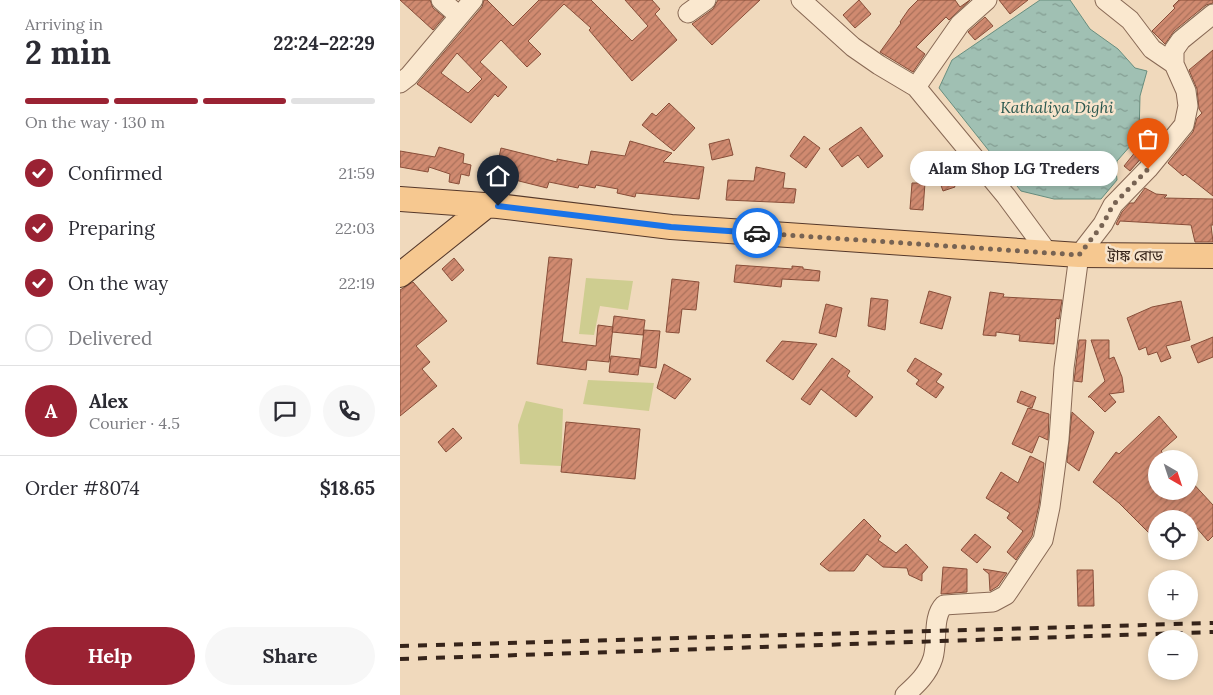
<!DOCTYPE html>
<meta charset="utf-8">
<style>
body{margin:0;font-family:Lora,"Noto Sans Bengali",serif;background:#f7f7f7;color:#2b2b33;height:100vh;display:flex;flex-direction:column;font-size:19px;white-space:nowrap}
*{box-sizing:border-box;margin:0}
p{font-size:16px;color:#7c7c81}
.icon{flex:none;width:28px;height:28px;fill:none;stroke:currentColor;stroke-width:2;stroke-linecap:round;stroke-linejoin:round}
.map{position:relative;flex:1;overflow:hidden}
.sheet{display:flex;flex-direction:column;background:#fff;width:400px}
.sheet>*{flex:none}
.needle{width:32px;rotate:141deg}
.buttons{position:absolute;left:748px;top:450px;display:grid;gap:10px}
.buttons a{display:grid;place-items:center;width:50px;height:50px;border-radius:50%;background:#fff;box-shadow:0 2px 8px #0003;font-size:25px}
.pin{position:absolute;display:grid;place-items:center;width:42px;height:42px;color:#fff;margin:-51px -21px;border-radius:50% 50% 50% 0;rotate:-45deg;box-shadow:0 0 5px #0007}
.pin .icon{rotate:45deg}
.courier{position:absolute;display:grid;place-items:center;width:50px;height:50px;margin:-25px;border:4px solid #1a73e8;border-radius:50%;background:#fff;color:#222;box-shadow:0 1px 6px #0007}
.bubble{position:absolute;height:35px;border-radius:18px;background:#fff;box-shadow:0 2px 8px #0003;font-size:16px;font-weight:700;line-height:35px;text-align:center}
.headline em{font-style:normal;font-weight:700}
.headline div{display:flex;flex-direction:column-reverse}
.headline{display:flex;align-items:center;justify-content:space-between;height:85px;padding:0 25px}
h1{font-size:32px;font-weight:700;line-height:38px}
.bar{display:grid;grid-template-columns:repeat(4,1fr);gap:8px 5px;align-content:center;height:60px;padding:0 25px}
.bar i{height:6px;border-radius:4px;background:#e1e1e2}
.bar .selected{background:#9a2233}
.bar p{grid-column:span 4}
.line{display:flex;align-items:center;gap:12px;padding:0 25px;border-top:1px solid #e1e1e2}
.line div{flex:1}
.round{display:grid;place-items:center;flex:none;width:52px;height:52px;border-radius:26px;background:#f7f7f7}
ol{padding:0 25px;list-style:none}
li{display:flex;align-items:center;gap:15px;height:55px}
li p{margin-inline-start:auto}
li .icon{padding:5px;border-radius:50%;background:#9a2233;color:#fff;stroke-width:4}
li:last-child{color:#7c7c81}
li i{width:28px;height:28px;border:2px solid #e1e1e2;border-radius:50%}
.action{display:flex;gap:10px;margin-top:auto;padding:10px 25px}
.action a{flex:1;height:58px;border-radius:30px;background:#9a2233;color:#fff;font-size:20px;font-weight:700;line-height:58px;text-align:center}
.action a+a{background:#f7f7f7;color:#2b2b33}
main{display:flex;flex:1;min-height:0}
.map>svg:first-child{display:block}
</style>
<main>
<section class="sheet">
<div class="headline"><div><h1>2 min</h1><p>Arriving in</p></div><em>22:24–22:29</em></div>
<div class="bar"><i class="selected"></i><i class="selected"></i><i class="selected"></i><i></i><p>On the way · 130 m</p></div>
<ol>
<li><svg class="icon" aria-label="check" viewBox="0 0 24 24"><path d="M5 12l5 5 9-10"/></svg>Confirmed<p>21:59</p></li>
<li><svg class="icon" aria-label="check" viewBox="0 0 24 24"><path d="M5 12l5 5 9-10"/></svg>Preparing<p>22:03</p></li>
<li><svg class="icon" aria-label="check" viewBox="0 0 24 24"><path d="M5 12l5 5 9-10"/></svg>On the way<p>22:19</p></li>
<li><i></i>Delivered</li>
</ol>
<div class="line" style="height:90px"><b class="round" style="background:#9a2233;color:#fff">A</b><div><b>Alex</b><p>Courier · 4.5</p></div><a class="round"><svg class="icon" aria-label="chat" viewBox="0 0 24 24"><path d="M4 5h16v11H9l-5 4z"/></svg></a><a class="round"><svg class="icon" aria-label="phone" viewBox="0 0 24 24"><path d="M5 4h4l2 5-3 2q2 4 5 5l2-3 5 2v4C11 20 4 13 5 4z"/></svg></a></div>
<div class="line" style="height:65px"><div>Order #8074</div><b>$18.65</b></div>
<div class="action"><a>Help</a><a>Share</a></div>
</section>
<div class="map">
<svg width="813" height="695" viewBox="0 0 813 695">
<defs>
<pattern id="water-ripples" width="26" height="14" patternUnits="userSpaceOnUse" patternTransform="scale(1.25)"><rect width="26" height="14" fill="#a0c0b3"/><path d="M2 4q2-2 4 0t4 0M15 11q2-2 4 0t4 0" fill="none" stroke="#839c91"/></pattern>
<pattern id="building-hatch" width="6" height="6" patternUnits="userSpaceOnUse" patternTransform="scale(1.25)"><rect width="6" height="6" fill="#d08a70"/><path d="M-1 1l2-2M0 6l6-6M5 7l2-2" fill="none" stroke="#aa715b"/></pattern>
</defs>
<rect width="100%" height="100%" fill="#f0d9bc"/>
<path fill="#cecd90" d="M186,278L233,281L228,310L200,306L194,335L179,334Z
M188,380L254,383L249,411L183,404Z
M126,401L163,409L161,466L120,464L118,425Z"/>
<path fill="url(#water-ripples)" stroke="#688e7f" d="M640,0H670L690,29L718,49L735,68L747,71L740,96L739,136L717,161L716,170L717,180L701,199H654L621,191L539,88L552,60Z"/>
<path fill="url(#building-hatch)" stroke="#884e39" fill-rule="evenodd" d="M0,0H30L33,8L44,17L33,30Z
M84,0H87L113,26L139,0H191L232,41L248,26L225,0H252L260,9L255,14L277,40L232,81L189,30L191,28L164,4L128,41L141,54L127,67L101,40L80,62L107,87L98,97L95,94L71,123L17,84L82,7ZM57,53L82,79L68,93L41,73Z
M318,0H360L312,45L292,24L313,9Z
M459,0L471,14L455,28L443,15Z
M518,0H555L560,7L570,0L549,20L546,17L516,47L525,54L513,72L480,52L501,23L500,22L509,9Z
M599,0H628L610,14Z
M779,0H813V3L806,5L774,31L765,44L752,31L775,8L773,6Z
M585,17L593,26L575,40L568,32Z
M813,50V196L785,174L783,176L768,163L793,132L797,118L802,113L799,109L797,89L789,70Z
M269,103L295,128L274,151L242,125L252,113L256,116Z
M461,127L483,156L468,168L458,155L442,167L429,149Z
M404,136L420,148L406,168L390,156Z
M329,139L333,155L312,160L309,144Z
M230,141L272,153L263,162L304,167L299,199L236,193L235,197L217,193L218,189L196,185L195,188L179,185L178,188L149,182L147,188L95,175L101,148L157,162V159L188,165L191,151L225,156Z
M744,141L751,147L730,171L724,166Z
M39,147L64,154L63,163L71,165L69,176L61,174L59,184L49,182L50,174L29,167L28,172L0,167V151L35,157Z
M544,156L555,187L543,191L532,160Z
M356,167L385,173L383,188L396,189L394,203L326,200L328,180L354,181Z
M512,183H525L523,210L510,209Z
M745,188L756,194L767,195L764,198L813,199V225H811L813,242H795L791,225L720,221L718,225L716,224L722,212L730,203H734Z
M149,257L172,259L162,342L196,346L198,325L213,327L209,362L187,360L186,370L137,364Z
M54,258L64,270L52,281L42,269Z
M336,265L392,269V266L403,267V269L420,271L419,281L382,279L381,287L334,282Z
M272,279L299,282L296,310L282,309L279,333L266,332Z
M13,282L47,321L16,346L30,362L22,369L37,386L0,416V290Z
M529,291L551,297L542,329L520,323Z
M590,292L604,294L603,297L662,300L659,319L656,318L654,344L619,341L620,335L596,332V336L583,335Z
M471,298L488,300L485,330L468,326Z
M781,301L790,340L766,346L771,358L761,362L757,352L748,355L746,347L739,350L727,318L752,307Z
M426,304L442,308L436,337L419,333Z
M214,316L245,320L243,335L212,332Z
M244,330L260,331L256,368L240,366Z
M813,337V357L798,363L791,346Z
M679,340H686L682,382L674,381Z
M691,340H709V359L714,357L722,377L724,392L709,394L716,402L705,412L690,397H688L705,381Z
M382,341L417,344L393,380L366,361Z
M211,356L240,359L238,375L209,372Z
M432,358L450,371L447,376L473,397L456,417L421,389L410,405L401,399Z
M515,358L542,374L536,382L544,387L536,398L516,384L519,380L507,371Z
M264,364L291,379L275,399L257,388Z
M621,391L636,397L632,408L617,402Z
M628,408L649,414L648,440L639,436L632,453L612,444Z
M672,412L694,432L679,471L667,462Z
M759,416L777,437L761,451L768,459H756V491H789V479L813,505V536L808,541L789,519H756V540L719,503L693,482L716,452L719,454Z
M166,422L240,429L235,479L161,472Z
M53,428L62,438L46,452L38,442Z
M630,456L644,463L639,505L632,536L616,560L607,552L623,531L607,518L610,513L586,498L601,472L618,483Z
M464,519L481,536L478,540L496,553L506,544L528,567L522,574V581L509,575L507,568L483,567L467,554L454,571H429L420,564Z
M575,534L591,547L577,563L561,550Z
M543,567L567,569V592L541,594Z
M583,569L607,573L598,586L590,591L589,574Z
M677,570H693L694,606H678Z"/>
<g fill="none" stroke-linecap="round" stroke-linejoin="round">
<g stroke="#886955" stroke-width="21">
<path id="minor" d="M41,0L59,16
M401,0L453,47L479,65L516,87L606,196L648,253
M705,0L730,20L752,49L774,64
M288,13L306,0
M0,83L9,76L73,0
M516,87L560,24L587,0
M505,695C517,684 528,674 533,658C538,641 532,617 544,605L593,602L606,595L643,540L650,507L659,439L664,368L679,255L703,224L713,205L748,169L784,125L788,106L786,91L774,64V50L781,40L813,14"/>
</g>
<g stroke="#55382a" stroke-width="26">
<path id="major" d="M0,199L98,206L271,227L679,255L813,256
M0,275L85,207"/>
</g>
<use href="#minor" stroke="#fae8cf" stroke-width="19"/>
<use href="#major" stroke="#f6c890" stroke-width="24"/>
<path stroke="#36241a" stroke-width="4" stroke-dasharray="9 9" stroke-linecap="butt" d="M0,646L813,623
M0,659L813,632"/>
</g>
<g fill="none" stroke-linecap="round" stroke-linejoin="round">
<path stroke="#776353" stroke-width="5" stroke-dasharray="0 9" d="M357,233L679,255L703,224L713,205L748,169"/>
<path stroke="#1a73e8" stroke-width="6" d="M98,206L271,227L357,233"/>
</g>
<g text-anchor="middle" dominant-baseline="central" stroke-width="5" stroke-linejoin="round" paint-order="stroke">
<g font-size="15" fill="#36241a" stroke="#f7e4cc">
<text transform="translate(735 255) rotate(1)">ট্রাঙ্ক রোড</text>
</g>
<g font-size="16" font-style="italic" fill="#29574e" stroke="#f7e4cc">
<text x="657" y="107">Kathaliya Dighi</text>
</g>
</g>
</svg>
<div class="buttons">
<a><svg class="needle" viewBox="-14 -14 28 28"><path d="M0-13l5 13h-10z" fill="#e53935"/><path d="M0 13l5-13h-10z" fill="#7c7c81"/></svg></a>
<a><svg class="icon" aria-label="locate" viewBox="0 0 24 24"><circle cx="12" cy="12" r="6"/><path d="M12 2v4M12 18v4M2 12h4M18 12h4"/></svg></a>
<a>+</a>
<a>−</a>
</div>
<div class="pin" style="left:748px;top:169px;background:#ea580c"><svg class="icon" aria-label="bag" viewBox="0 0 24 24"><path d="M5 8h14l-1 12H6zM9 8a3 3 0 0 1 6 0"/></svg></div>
<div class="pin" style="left:98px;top:206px;background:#1f2937"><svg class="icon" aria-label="home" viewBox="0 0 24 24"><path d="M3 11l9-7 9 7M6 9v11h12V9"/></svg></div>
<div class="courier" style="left:357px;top:233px"><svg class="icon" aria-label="car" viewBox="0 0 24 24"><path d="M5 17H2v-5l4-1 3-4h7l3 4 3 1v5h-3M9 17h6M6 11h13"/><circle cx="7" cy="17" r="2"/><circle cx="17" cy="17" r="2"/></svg></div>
<div class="bubble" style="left:510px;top:151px;width:208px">Alam Shop LG Treders</div>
</div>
</main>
